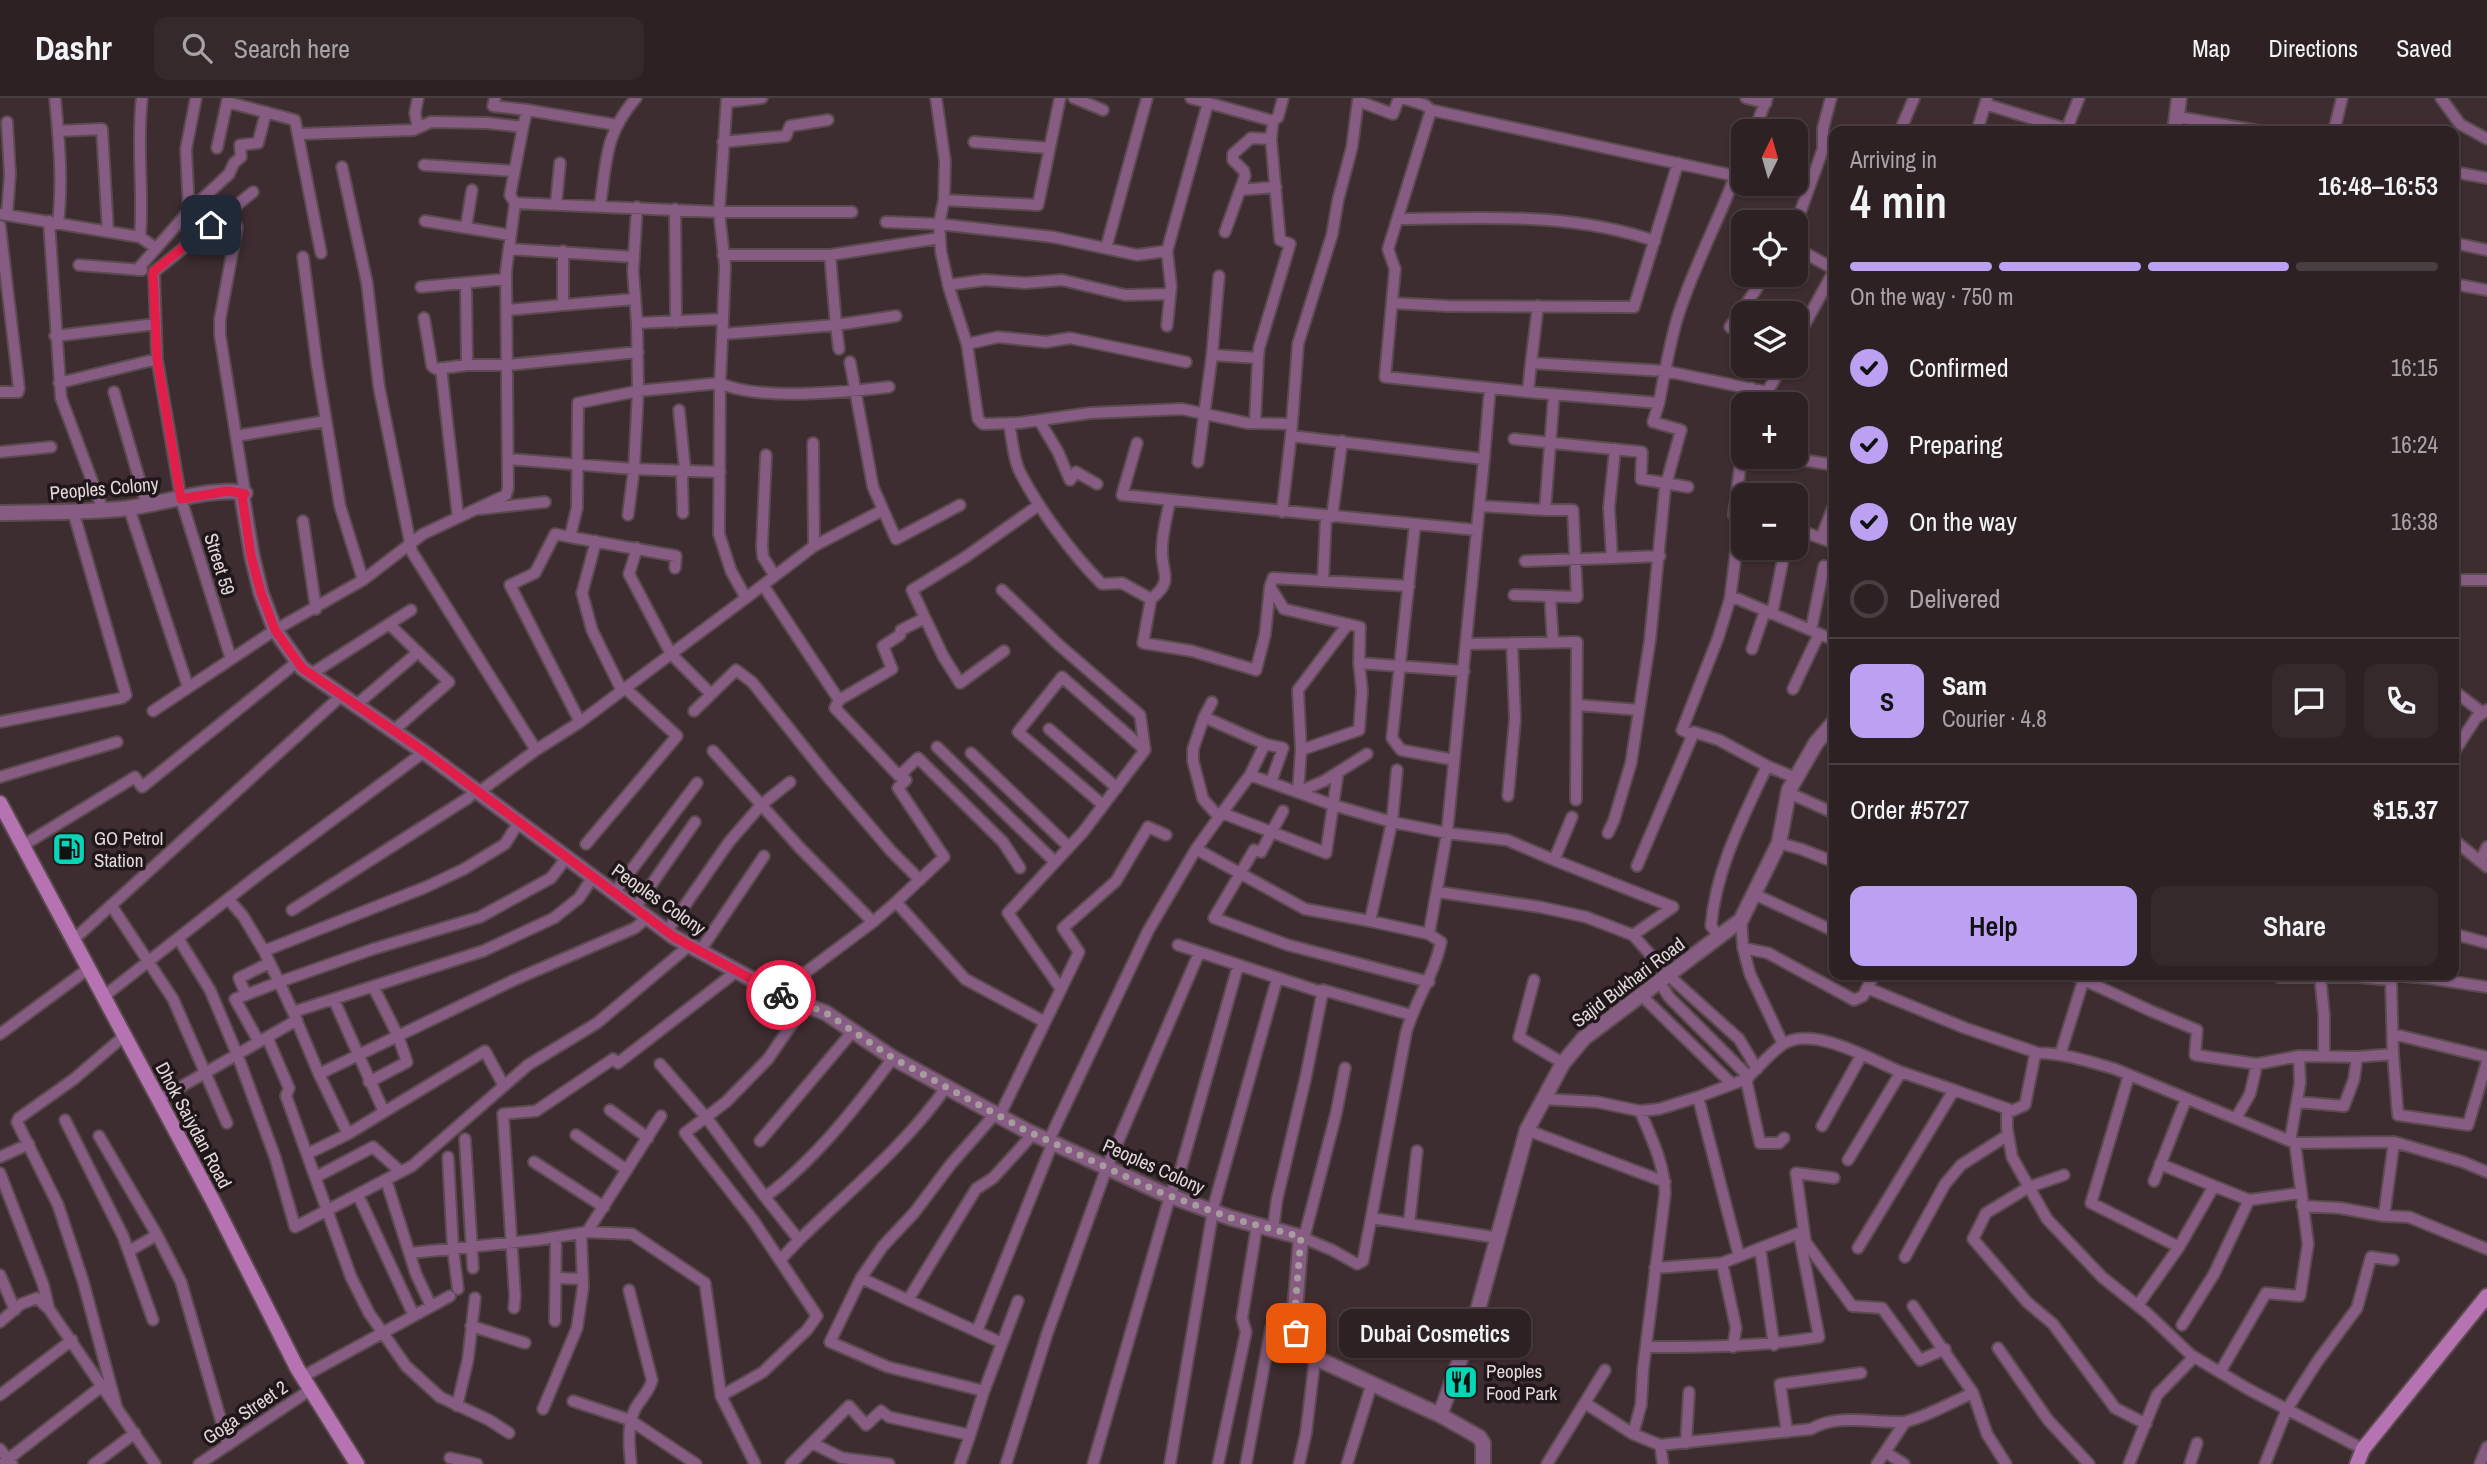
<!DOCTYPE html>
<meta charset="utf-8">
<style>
body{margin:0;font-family:"Archivo Narrow",sans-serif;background:#36292c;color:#f1f3f6;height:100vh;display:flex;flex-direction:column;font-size:26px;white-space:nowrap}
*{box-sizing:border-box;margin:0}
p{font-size:23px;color:#a7a3a6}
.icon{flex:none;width:38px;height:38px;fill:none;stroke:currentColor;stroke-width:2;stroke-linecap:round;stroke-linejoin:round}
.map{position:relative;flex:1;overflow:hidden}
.details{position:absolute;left:1829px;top:28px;width:630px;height:854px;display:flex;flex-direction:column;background:#2e2124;border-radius:14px;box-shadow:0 2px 5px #0004,0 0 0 2px #493e41}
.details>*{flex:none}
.needle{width:46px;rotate:5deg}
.buttons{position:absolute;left:1731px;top:21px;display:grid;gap:14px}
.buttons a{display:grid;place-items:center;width:77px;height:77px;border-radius:14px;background:#2e2124;box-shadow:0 2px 5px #0004,0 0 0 2px #493e41;font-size:35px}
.pin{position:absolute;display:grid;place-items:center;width:60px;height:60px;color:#fff;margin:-30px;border-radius:14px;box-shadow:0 4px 10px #0006}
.courier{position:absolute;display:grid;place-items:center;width:70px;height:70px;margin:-35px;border:5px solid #e11d48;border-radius:50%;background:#fff;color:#222;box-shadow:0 2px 9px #0007}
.bubble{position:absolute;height:49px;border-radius:14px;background:#2e2124;box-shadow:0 2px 5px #0004,0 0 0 2px #493e41;font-size:23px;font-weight:600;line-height:49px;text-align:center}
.summary em{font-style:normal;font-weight:600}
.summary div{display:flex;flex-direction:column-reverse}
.summary{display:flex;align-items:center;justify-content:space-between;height:119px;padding:0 21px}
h1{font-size:46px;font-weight:600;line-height:52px}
.bar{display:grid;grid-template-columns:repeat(4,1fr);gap:10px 7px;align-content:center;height:84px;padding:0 21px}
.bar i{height:9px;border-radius:5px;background:#493e41}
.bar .current{background:#bca0f2}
.bar p{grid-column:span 4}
.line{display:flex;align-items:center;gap:18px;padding:0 21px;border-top:2px solid #493e41}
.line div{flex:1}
.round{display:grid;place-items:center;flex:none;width:74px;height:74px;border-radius:14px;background:#36292c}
ol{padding:0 21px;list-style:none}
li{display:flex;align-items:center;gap:21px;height:77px}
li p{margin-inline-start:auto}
li .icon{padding:7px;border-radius:50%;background:#bca0f2;color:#111;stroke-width:4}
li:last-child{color:#a7a3a6}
li i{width:38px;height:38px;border:4px solid #493e41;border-radius:50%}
.primary-button{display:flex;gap:14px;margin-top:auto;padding:14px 21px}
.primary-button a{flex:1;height:80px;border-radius:14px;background:#bca0f2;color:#111;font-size:28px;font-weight:600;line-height:80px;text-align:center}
.primary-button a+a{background:#36292c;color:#f1f3f6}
header{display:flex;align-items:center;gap:42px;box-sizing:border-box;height:98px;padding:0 35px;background:#2e2124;border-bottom:2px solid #493e41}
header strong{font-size:33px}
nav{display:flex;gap:38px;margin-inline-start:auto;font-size:24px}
.search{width:490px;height:63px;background:#36292c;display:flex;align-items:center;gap:18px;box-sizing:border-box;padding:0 24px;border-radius:14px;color:#a7a3a6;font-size:26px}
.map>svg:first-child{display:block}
</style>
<header>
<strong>Dashr</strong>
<div class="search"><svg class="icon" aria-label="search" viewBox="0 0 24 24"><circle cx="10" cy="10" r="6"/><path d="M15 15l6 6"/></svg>Search here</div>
<nav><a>Map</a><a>Directions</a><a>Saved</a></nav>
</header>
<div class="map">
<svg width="2487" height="1366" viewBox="0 0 2487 1366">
<rect width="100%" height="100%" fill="#3d2c30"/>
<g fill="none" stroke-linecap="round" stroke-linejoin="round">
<g stroke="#5b4b4e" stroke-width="14">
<path id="minor" d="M55,0C59,42 63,83 58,125
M495,0L493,8L527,12
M936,0L945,63L944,102L939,126L941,154L949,190L967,246L978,321L983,326L1019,325L1090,315L1182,311L1247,325L1292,326
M1074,0L1103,12
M1191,0L1273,23L1278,19L1283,0
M1399,0L1393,16L1358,3L1352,49L1338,102L1332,137L1298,246L1291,338L1484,361L1490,290
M1402,0L1425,7L1431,12
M1746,0L1766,5
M2441,0L2460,26L2487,41
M227,4L295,22L321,155
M727,4L762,0
M1985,6L2073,33
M2178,19L2259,33
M7,24L10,76L7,117
M418,30L415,15L418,0
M58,33L102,31L108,134
M1754,33L1767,0
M1900,33L1914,0
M1977,33L1987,0
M2066,33L2079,0
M2334,33L2342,0
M299,36L413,32L431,24L487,25L523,29L527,12L617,27
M723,44L786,38L790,28L828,22
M974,44L1049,50
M217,50L228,0
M1743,56C1725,112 1694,165 1677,221C1669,249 1664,277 1659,305L1528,294L1531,265L1665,273L1767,294L1782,268
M424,67L514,73
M342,69L367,185L379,289L412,454L536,652L580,624
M2454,74L2487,80
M1240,92L1276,89
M944,102L1038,107L1060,0
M515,105L719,114H852
M556,106L560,65
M600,107C607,63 604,37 636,0
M637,109L633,173L637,225L638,293L720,285L723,221
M675,111L676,224
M189,113L186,51L196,0
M0,116L140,139L156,150
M1398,121C1484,120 1572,114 1655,143
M49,123L61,300L103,412
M425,123L510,137
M886,124L939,126L1053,139L1137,157L1167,153L1208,5
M1796,126L1823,51V30L1831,0
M0,128L19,290L18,294H0
M237,129L220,221V237L245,395
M466,129L472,92
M1225,134L1245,78L1244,73L1233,62V56L1251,40L1271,41
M140,139C144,93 136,47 142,0
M2454,145L2487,152
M1106,150L1147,0
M1796,150L1834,171
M509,151L634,159
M563,153V207L635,201
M723,157H830L836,227L896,218
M830,157L940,140
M303,159L317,267L340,408L363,482
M79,167L142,172
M137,172L189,113L229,76L234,65L241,59L240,47L258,45L266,14
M1219,178L1212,257L1258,260L1259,250L1290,146L1280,142L1271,41L1273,23
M466,185L467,267
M2454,186L2487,192
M948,187L985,182L1025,185L1062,182L1125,197L1170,196
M421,189L506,181
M1392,205L1448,208L1634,209L1678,65
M507,212L563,207
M424,220L432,268L436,271L467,267H507L638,254
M637,225L723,221L725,168L719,114L727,0
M1167,228L1171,188L1167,153
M723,236L836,227L839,251
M1743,236L1730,229L1766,177
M55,238L156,226
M1796,242L1834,173
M967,246L998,239L1046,244L1070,240L1186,264
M850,264L873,389L896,441L960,407
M1531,265L1538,208
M441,270L458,419
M59,285L157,261
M114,294L147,408
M1528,294L1385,279L1395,171L1388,151L1431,12L1736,78
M1748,306L1751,290
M679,312L685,372L682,379L683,415
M1039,322L1058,354L1070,382L1076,374L1097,386
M1009,325C1012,340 1013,359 1019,372C1037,409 1073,457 1102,486L1122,485L1151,501
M1255,325L1258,260
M236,338L326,323
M1514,341L1642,354L1641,381L1688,389
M813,345L814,448
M1137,345L1122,397L1477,432
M1615,351L1609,410L1612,460L1660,458
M0,354L51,349
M766,357L762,448L763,459L775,478
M1784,359L1834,367
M508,361L634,371L628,417
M1198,364L1212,257
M1170,402C1167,418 1162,435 1162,452C1161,475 1175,482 1151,501L1143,545L1192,553L1256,572L1265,537L1270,489
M1480,408L1545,412L1554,296
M129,410L188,589
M480,411L545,404
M883,412L814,448L746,500L731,473L719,436L720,285C758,303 847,294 889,289
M1282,414L1291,338
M1332,419L1342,343
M1740,422L1734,417L1743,345
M1743,422H1740L1730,501H1738L1834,542
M303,423L316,511
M1415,426L1392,640L1401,652L1454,662
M1796,431L1834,445
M570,439L555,436L535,475L510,487L580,624L746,500
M1821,440L1834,407
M596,443L582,495L592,532L622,593
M637,450L629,476L671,556L711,596
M1525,463L1612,460
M675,470L676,458L570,439L577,410L578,305L638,293L634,371L720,374
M2454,482H2487
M1323,483L1326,418
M763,487L839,602L892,571L883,548L900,537L901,532L925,520L912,492L964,460L1039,407
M1409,488L1273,480L1270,489L1284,511L1360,529L1359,565L1464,573
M1002,492L1059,547L1140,617L1145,652L1083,734L1008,815L1061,891
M1514,497L1577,499L1573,412H1545
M1550,498L1553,544
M1772,516L1783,461
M925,520L943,558L960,585L1004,553
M389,526L449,584L393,633
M1348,526L1298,592L1301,652L1359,632L1362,593L1359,565
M1811,532L1824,468
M1466,546L1577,544L1576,702
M1752,551L1765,513
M231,561L181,401L157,261L154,174L253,94
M311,576L411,512
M1793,591L1819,536
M2454,593L2483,615
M839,602L835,610L899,678L906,682L898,690L944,759L896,804
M1212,604L1204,619L1265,646
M1578,607L1639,612
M355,608L417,555
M153,613L275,532L363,482L423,436L506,397L508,390L506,173L515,105L510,97L523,29
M694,613L736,572L752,584L827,678L891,753L920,782
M1204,619L1193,651V663L1203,701L1219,719L1250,677
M0,624L122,600L126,597L73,413
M1049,631L1117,690
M1692,637L1682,632L1718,540L1730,501
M937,649L1055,764
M1301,652L1298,694L1324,683L1367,656
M713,653L800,750L873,824L778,895
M2454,654L2476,620L2487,612
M971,655L1069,749
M1397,672L1392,724L1370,823L1429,836
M899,678L918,660L1003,744L1020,770
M0,679L117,644
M1271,684L1283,650L1265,646L1250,677L1333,707L1392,724L1447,735L1507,742L1554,762
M479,694L536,652
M1789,695L1834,715
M1508,698L1515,621L1512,545
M1103,707L1018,634L1062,579L1145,652
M1283,713L1261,754L1254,752L1214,820L1288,847L1429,884
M1222,715L1326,755L1338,674
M1219,719L1196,751L1305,811L1370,823
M1572,719L1554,762L1673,809L1633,837
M1608,735L1614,722L1631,665L1650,542L1665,390L1681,332L1653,324L1659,305
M2454,742L2487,769
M1779,745L1801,751L1834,764
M586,746L677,638L625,590
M22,748L135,679L142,689L297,564
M2480,763L2487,749
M1637,768L1694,634L1719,642L1767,668
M1438,794L1540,809L1586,819L1633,837L1668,877L1739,941L1757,971
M614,795L697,685
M1754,796L1834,833
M228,801L243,818L264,853L426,789L464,771L505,746L519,724
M111,807L173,901L227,1025
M635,810L695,724
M292,812L468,700L476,692
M1741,822L1743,850L1750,876L1783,946
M873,824L896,804L965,881L1045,924
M667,833L729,744L761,707L790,684
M2454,836L2487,845
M1719,838L1711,828C1716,770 1743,720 1767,668L1796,680
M178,840L210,892L237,956L275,1059L295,1129L412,1068L528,967L597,925L690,847
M72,843L341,598
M1178,847L1318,893L1323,892L1411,917
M1743,850L1768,855L1854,902L1863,898L1874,877
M264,853L279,884L373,851L480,819L551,780L567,759
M700,853L764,758
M2073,877L2151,913L2197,932L2195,957L2257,966L2299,958L2300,985L2290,1043
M2279,877L2280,879H2358L2391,882
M2320,877L2324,917V958
M2389,877L2391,882L2393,956L2398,1017L2468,1027L2487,964
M2391,877L2428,880L2487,889
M1534,882L1519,939L1563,965
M1659,883L1669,899L1749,979
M1867,890L1965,930L2038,955
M246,897L239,880L269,865
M1641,897L1732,986
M103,899L261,775L424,654
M334,902L384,1014L485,953L504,988
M293,914L319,976L514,882L635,830L648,819
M0,936L88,871
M2393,936L2487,959
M267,939L289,990L286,998L351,1179L369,1215L406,1268L440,1299L489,1322L509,1335
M259,944L235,901L279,884L293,914L483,853L554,820L579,800L593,779
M2060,957L2085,877
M2299,958L2357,959L2393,956
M660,966L706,1019L765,1099C815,1062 856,1009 893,960
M319,976L348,1036L384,1014
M2129,977L2091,1105L2179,1149
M1746,981C1758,970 1769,956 1782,947C1812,926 1871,962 1901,974
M369,984L407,964L398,938L374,890
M1698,999L1746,981L1760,1045H1779L1784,1040
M1543,1001L1597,1004L1640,1013L1659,1011L1698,999L1739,1158
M158,1002L297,922
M2297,1004L2344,1008L2354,981L2357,959
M610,1012L648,1040
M996,1015L951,1066L914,1115L883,1148L861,1180L830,1244L888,1269L984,1293L1018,1203
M1000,1017L1079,854L1063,830L1116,783L1148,729L1166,737
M2236,1020L2250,996L2257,966
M65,1022L123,1138L153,1222
M1822,1028L1861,958
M1527,1032L1665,1084
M576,1037L627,1072
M99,1038L157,1137L181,1184L228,1347
M465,1041L473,1170
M1049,1042L1148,833L1196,751
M760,1043L853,933
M2394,1044L2384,1118L2409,1119L2487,1151
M307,1056L348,1036
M0,1059L29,1046
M448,1059L453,1151L458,1191
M1848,1062L1901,974L1954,992
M534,1064L604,1109
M2160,1066L2214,1088
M0,1075L43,1186L49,1211
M2064,1077L2029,1089L1986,1115L1973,1141L2027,1204L2053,1226L2115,1310L2146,1326
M316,1079L373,1049L401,1074
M386,1082L416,1176L431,1208
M2154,1083L2186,1001
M358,1097L414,1218
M765,1099L799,1142L780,1162
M2302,1108L2340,1110L2384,1118
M1371,1120L1499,1140
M1409,1126L1417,1053
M1273,1131L1277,1101L1306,978L1323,892
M587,1134L661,1018
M1301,1139L1332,1152L1357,1166L1363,1163L1406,935C1415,902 1434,878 1441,844L1429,836L1447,735L1484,361
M1802,1139L1852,1208L1882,1210L1920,1262L1945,1251
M1304,1140L1336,1016L1345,970
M1805,1141L1796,1075L1834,1080
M799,1142C849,1093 907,1046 947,988
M1760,1150L1774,1247
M1858,1150L1954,992L2011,1012
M129,1153L157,1137
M410,1155L537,1142L587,1134L632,1136L705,1185L721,1298L755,1366
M1905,1159L1945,1086L1961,1067L2008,1037
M1722,1165L1736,1230L1733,1249
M0,1177L15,1212
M557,1180L582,1181
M861,1180L908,1202L976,1091L993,1080L1034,1035
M629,1192L652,1282C650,1293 640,1301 635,1311C627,1327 629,1348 631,1366
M908,1202L1002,1245
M2138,1207L2179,1149L2214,1088L2249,1102
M1913,1208L1973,1295L1987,1336L2006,1366
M514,1210L515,1198L503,1016L536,1013L613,961L618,965L737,873
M555,1223L556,1139
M0,1224L21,1206L37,1200L49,1211L155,1366
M2182,1227L2214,1176L2249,1102L2301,1095
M471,1228L525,1245
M977,1233L1053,1044
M1646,1249C1705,1249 1760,1249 1819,1239L1799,1135L1722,1165L1655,1170
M1998,1250L2048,1322L2089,1366
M2220,1274L2266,1195L2300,1198L2308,1146L2295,1045
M302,1279L450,1198
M0,1297L72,1242
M721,1298L763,1274L807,1232L817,1218L753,1122L685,1035L726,1004L768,961L805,907
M573,1303L630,1322L696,1366
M1585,1305L1633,1336L1641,1307L1643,1272L1665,1096C1665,1067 1651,1039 1640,1013
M116,1307L83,1183L58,1107L17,1024L19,1020L74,981L124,938
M457,1308L468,1261L475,1200
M543,1311L577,1230L583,1189L581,1135
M1787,1334L1780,1286L1861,1275
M1633,1336L1660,1347L1811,1331C1837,1315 1872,1325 1902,1324C1918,1323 1956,1302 1973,1295
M812,1345L842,1360L889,1366
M1686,1345L1689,1294
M1660,1347L1663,1366
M0,1351L12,1366
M2363,1351L2248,1291L2191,1257L2148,1216L2102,1179L2047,1121L2012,1059L2007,1030V1015L2025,1007L2035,957L2038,955C2064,955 2090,964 2115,971L2295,1045L2394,1044L2463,1064L2487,1074
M1885,1354L1904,1366
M450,1360L477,1366
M2,1366L102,1288
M94,1366L135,1335
M199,1366L310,1292
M791,1366L849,1308L866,1327L881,1313L889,1319L970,1337L984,1293
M960,1366L970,1337
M1006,1366L1047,1236L1107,1069L1199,855
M1093,1366L1170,1098L1181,1070L1238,868
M1170,1366L1214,1107L1277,881
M1218,1366L1246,1234L1242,1220L1257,1127
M1246,1366L1271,1230L1296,1235
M1299,1366L1306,1335L1315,1260
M1347,1366L1372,1285
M1547,1366L1605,1272
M1877,1366L1905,1324
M2129,1366L2157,1297L2194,1259
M2190,1366L2197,1345
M2265,1366L2287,1311L2317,1264L2357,1210L2371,1159L2393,1162
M2480,1366L2487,1349"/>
</g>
<g stroke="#5b4b4e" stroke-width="18">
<path id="tertiary" d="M2175,33L2179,0
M0,415C43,414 86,415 129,410C161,406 216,388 245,395L242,398L252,458L261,495L275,532L302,570L424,654L674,839L783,898L826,915L893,960L1025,1032L1162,1095L1231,1120L1301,1139L1294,1223L1297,1245L1309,1257L1440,1317L1479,1339L1483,1345V1366
M1440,1317L1477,1215L1527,1032L1563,965L1584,940L1741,822L1779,745L1789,692L1816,645L1834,624"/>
</g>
<g stroke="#5b4b4e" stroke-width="18">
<path id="secondary" d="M0,705L213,1103L297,1270L357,1366
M2357,1366L2363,1351L2487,1198"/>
</g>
<use href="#minor" stroke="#865c83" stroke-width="10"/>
<use href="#tertiary" stroke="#865c83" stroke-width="14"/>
<use href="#secondary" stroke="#b573b1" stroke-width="14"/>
</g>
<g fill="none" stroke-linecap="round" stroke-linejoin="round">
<path stroke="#a89b9e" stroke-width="7" stroke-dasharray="0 12.6" d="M781,897L826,915L893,960L1025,1032L1162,1095L1231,1120L1301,1139L1294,1223L1296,1235"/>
<path stroke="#e11d48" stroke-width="9" d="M211,127L153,174L157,261L181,401L228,393L245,396L242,398L251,458L261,495L275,532L302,570L425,654L674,839L781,897"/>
</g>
<defs>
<g id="fuel-square" transform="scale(1.75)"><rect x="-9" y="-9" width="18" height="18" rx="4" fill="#06d5b6" stroke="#1f1719"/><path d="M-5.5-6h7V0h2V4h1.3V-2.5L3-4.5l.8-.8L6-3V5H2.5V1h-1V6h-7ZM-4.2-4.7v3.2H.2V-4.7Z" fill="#111"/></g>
<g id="restaurant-square" transform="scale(1.75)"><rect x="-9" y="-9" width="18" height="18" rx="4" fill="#06d5b6" stroke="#1f1719"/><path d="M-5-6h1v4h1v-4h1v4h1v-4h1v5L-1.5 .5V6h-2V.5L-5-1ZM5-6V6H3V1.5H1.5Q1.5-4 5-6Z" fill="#111"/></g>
</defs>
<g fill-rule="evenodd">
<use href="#fuel-square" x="69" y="751"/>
<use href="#restaurant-square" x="1461" y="1284"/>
</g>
<g text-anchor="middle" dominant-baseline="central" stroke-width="7" stroke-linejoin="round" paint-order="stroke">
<g font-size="19" fill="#e2d7d9" stroke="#1f1719">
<text transform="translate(104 390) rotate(-5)">Peoples Colony</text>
<text transform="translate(220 466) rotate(73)">Street 59</text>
<text transform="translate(659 801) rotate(35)">Peoples Colony</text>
<text transform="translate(1628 884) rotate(-37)">Sajid Bukhari Road</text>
<text transform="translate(194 1027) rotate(62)">Dhok Saiydan Road</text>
<text transform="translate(1154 1068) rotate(24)">Peoples Colony</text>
<text transform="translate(245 1314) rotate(-34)">Goga Street 2</text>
</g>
<g font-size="19" fill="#e2d7d9" stroke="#1f1719" text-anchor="start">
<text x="94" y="740">GO Petrol<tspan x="94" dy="22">Station</tspan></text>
<text x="1486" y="1273">Peoples<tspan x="1486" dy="22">Food Park</tspan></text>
</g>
</g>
</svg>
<div class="buttons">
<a><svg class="needle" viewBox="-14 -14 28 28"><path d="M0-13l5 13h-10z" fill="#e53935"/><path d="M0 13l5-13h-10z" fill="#a7a3a6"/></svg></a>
<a><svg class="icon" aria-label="locate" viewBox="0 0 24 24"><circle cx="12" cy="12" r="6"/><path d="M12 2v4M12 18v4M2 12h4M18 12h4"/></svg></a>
<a><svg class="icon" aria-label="layers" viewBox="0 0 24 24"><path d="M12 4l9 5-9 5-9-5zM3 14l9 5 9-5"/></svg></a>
<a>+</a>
<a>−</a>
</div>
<div class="pin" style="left:1296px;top:1235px;background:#ea580c"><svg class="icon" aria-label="bag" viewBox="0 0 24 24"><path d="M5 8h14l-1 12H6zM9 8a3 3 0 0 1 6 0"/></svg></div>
<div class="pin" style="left:211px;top:127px;background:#1f2937"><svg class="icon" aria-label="home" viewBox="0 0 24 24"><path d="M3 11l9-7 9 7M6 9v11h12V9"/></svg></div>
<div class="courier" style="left:781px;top:897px"><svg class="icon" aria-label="bike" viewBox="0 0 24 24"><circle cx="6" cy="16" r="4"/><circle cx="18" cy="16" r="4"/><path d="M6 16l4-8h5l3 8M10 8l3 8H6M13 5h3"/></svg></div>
<div class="bubble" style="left:1339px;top:1211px;width:192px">Dubai Cosmetics</div>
<section class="details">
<div class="summary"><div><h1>4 min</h1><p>Arriving in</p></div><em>16:48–16:53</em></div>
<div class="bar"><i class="current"></i><i class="current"></i><i class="current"></i><i></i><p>On the way · 750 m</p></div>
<ol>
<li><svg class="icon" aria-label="check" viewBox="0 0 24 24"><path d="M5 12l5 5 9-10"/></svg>Confirmed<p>16:15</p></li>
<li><svg class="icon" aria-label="check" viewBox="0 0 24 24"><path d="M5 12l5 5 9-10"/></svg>Preparing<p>16:24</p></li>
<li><svg class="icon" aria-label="check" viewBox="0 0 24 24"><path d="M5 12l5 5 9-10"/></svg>On the way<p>16:38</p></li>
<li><i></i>Delivered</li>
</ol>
<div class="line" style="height:126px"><b class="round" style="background:#bca0f2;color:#111">S</b><div><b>Sam</b><p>Courier · 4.8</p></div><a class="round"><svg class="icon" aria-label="chat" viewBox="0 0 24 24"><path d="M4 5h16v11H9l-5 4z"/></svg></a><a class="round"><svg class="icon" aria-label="phone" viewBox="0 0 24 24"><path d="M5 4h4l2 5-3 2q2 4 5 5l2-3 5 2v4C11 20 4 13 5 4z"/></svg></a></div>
<div class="line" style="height:91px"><div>Order #5727</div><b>$15.37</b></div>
<div class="primary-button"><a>Help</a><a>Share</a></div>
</section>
</div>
